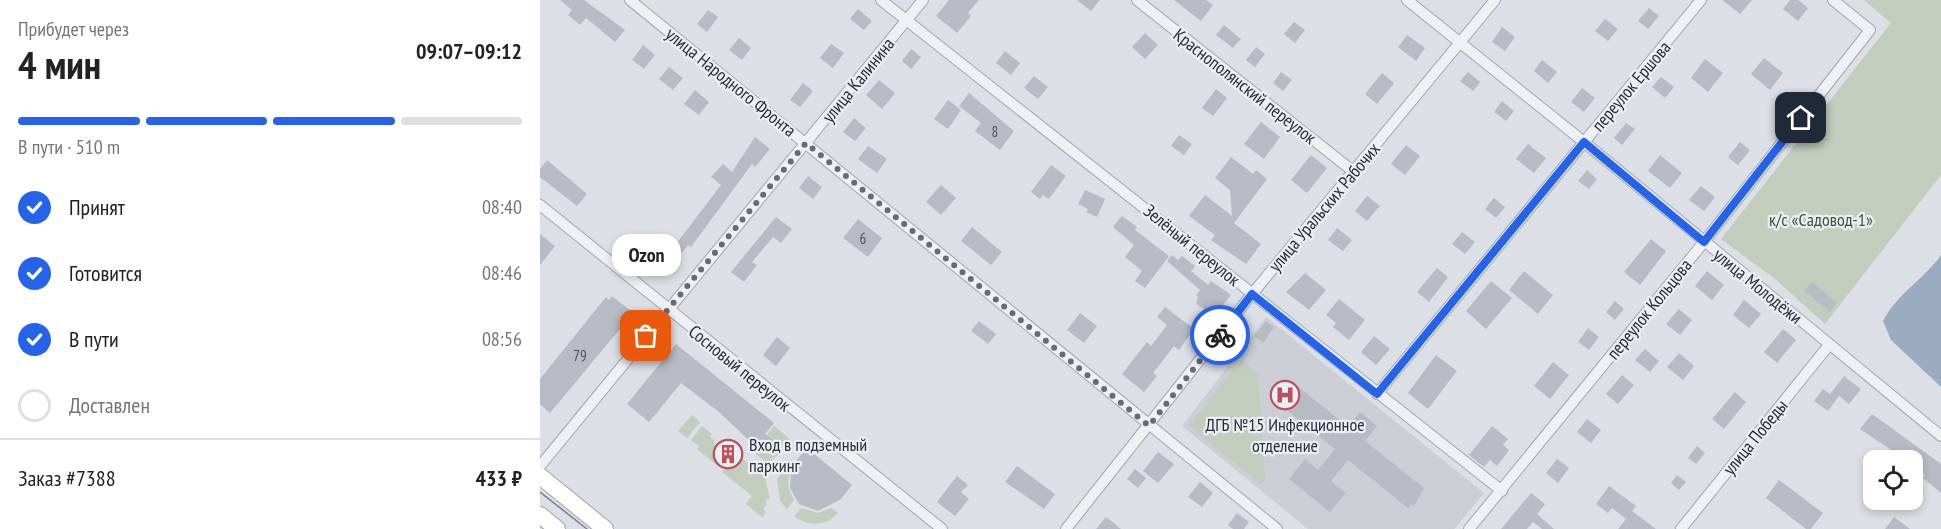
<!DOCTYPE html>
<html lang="ru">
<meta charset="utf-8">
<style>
body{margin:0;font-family:"PT Sans Narrow",sans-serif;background:#f2f2f2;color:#222;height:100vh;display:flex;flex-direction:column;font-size:22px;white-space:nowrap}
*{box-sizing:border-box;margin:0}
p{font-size:20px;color:#767676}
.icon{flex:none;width:33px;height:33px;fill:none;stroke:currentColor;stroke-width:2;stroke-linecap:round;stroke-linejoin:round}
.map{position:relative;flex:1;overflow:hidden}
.panel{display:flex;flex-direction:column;background:#fff;width:540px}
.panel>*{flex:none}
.controls{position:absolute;left:1323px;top:450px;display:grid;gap:12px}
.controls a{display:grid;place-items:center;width:60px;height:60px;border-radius:12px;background:#fff;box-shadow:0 3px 9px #0003;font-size:30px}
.pin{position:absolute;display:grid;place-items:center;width:51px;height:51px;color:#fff;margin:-26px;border-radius:12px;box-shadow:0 3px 9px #0006}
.courier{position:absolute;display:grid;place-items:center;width:60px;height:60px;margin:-30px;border:4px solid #2563eb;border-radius:50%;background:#fff;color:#222;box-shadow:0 2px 8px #0007}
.bubble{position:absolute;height:42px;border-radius:18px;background:#fff;box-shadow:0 3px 9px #0003;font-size:20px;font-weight:700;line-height:42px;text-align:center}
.summary em{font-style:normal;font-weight:700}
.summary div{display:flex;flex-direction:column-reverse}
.summary{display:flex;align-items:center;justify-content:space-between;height:102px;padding:0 18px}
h1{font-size:39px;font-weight:700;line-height:45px}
.bar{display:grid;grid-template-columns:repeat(4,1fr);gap:9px 6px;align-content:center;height:72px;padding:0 18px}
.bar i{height:8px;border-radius:4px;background:#e0e0e0}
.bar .active{background:#2563eb}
.bar p{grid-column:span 4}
.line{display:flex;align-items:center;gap:15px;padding:0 18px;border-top:2px solid #e0e0e0}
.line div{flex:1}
ol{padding:0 18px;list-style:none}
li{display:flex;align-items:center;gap:18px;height:66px}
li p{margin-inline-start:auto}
li .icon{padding:6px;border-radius:50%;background:#2563eb;color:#fff;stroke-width:4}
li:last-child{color:#767676}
li i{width:33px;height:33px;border:3px solid #e0e0e0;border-radius:50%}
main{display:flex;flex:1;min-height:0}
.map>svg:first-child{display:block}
</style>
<main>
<section class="panel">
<div class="summary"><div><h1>4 мин</h1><p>Прибудет через</p></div><em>09:07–09:12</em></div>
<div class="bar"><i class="active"></i><i class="active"></i><i class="active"></i><i></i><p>В пути · 510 m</p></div>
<ol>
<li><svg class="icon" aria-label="check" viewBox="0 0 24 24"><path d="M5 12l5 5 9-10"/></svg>Принят<p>08:40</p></li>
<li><svg class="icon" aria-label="check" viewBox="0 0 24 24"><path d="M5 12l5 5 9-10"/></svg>Готовится<p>08:46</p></li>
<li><svg class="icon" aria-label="check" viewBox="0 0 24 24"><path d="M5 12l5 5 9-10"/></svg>В пути<p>08:56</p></li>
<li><i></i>Доставлен</li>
</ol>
<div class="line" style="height:78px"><div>Заказ #7388</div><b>433 ₽</b></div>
</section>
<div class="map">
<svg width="1401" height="529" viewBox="0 0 1401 529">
<rect width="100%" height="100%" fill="#dcdfe5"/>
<path fill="#cbced5" d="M726,317L944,493L914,529H768L642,426Z"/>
<path fill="#c2cdbe" d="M1324,0H1401V175L1285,324L1235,279L1181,239L1351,23Z
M701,360L718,374L725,480L721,484L649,426Z
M152,415L160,422L147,438L138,431Z
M162,426L172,434L170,437L174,440L175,451L179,454V467L157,449L159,446L151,440Z
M234,426L250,439L245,447L236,440L229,450L236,456L227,463L213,452Z
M197,454L225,477L230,499L225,500L227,504L223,509L226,512L222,517L206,504L212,496L182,472Z
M250,460L256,465C246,477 246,487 254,500L247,509L240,501L237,479Z
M261,508L278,513L291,508L298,513C285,527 270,526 254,517Z"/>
<path fill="#9bacc1" d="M1401,255V387L1351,340L1343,321C1356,295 1384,279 1401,255Z"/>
<path fill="#b7bbc4" d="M20,0H44L85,30L75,42L46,18L40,25L28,15L32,10Z
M409,0H439L428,13L431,16L417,33L396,16Z
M537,0H560L551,11Z
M634,0H666L673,5L661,21Z
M1182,0H1212L1200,14Z
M1250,0H1258L1268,8L1258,21L1243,9Z
M1109,8L1119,16L1108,29L1098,21Z
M318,9L332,21L324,30L310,19Z
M168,10L178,17L167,32L157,24Z
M1065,19L1078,29L1068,41L1055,31Z
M754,22L765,30L755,43L744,34Z
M684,25L701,39L693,48L676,35Z
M962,27L975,37L965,51L952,42Z
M605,33L618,45L605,59L592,47Z
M867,35L885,48L876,61L858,47Z
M199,38L211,48L202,60L189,50Z
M291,44L304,53L293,68L280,58Z
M103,45L115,55L104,69L92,60Z
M716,47L725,54L715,67L706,60Z
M371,49L381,57L371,69L362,61Z
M465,51L480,63L471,75L456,63Z
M1224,58L1243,73L1230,90L1211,74Z
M1165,59L1183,73L1168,92L1151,78Z
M1002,60L1017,72L1008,83L994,71Z
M129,67L143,78L133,90L119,79Z
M741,72L752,80L743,91L733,83Z
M928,72L940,82L933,91L920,81Z
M842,73L854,83L837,104L825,94Z
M494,76L508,87L498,99L484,88Z
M1121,77L1134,87L1125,98L1112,87Z
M339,80L355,93L342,109L326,95Z
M263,83L273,91L260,107L250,100Z
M1042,88L1055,98L1044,112L1031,102Z
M676,89L687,98L673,116L662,108Z
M155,90L169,102L159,115L144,104Z
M429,93L474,131L460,150L435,131L441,123L419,106Z
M408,100L421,110L408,129L394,119Z
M962,101L974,111L966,121L954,112Z
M314,118L326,128L315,141L303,132Z
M721,122L740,137L724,159L704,144Z
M1086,123L1095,129L1082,145L1074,138Z
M639,135L652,144L644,155L631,146Z
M215,137L230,149L215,167L212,164L151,247L148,245L125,274L110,262L122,246L130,252L181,185L171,177L183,164L192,172Z
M1200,142L1210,150L1198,165L1188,157Z
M988,144L1006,158L994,173L976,159Z
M866,145L880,156L865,175L851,164Z
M328,146L347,159L337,173L318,159Z
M771,155L787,168L767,193L751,180Z
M1120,155L1142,173L1130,188L1108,171Z
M691,157L713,174L716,170L727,179L694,223L721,244L706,264L671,240L675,235L649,216L665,195L692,216L690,190L675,178Z
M7,160L47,194L37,206L0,177V169Z
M511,165L526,176L509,199L503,195L500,199L491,192Z
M1047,170L1057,179L1049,189L1038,181Z
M268,176L282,187L273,199L259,188Z
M401,185L416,198L401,215L386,202Z
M1161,186L1175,197L1164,211L1149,200Z
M545,190L565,199L557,217L546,212L548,209L538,204Z
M827,196L840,206L827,221L815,211Z
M954,198L965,207L956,218L945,209Z
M582,216L597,227L595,230L629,256L605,288L595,281L602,271L585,257L594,245L573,227Z
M236,217L252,229L241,243L233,237L212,262L217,265L204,282L191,272Z
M318,219L342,238L328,257L303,238Z
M432,227L462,252L451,265L421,241Z
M797,228L812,240L803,251L788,240Z
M922,232L935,242L925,254L912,244Z
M0,234L15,246L0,265Z
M1111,239L1126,251L1100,285L1084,272Z
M632,255L638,260L642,256L655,266L651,271L668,285L671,281L691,295L675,315L656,304L658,297L656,295L660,290L627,261Z
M897,268L908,277L889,302L877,292Z
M984,271L1013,295L998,314L969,290Z
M1167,271L1184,285L1172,300L1155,286Z
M765,273L786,290L769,310L746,292Z
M951,281L972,298L946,329L926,311Z
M1272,282L1297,303L1290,312L1264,291Z
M72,296L91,311L87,317L89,318L10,413L0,404V379L66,297L69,300Z
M799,299L825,320L809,340L793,327L796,323L786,315Z
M1204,300L1221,314L1209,328L1193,315Z
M1075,301L1084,309L1075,320L1066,312Z
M625,307L654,329L639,350L634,346L613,373L617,376L604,392L582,374L607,342L611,346L627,325L617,317Z
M1139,309L1152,320L1140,335L1126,324Z
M540,313L557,326L544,343L527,330Z
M439,321L456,334L448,344L431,331Z
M726,321L734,327L723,343L714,336Z
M1048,328L1059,337L1049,350L1038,342Z
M1243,329L1256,340L1237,363L1224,352Z
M834,336L850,349L836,365L821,352Z
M237,337L250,348L236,366L223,355Z
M136,344L234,423L225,434L243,449L237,456L219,441L215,446L179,412L141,383L109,422L87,404Z
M1105,349L1119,361L1110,372L1095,360Z
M1139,353L1154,366L1143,380L1127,367Z
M896,355L917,371L888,409L868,393Z
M1013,362L1029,375L1010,399L994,386Z
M1082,375L1094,385L1078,404L1066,394Z
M1304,376L1321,389L1309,404L1299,396L1288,411L1274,401L1283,389L1290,394Z
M750,380L808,427L820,412L837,426L825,441L884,488L874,506L872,504L868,508L808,460L791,481L806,493L790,512L749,479L765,459L778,470L795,449L734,400Z
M1195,392L1206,402L1184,429L1172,419Z
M1332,414L1401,464V493L1383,478L1385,475L1372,466V460H1366L1320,429Z
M1047,419L1061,430L1051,443L1037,432Z
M952,426L968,439L963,445L969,450L957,466L950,460L944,467L929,455Z
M1157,446L1165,453L1156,464L1148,458Z
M267,448L312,485L301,499L278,511L259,504L250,488L251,473L257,463L255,462Z
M618,452L634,464L618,483L603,471Z
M1017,459L1029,468L1018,483L1006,473Z
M477,466L515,494L504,509L465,482Z
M595,469L606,478L598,488L587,479Z
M1137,475L1146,482L1139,490L1131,483Z
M417,476L428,485L421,492L429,499L415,516L397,502Z
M1239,480L1283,513L1271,529H1266L1226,498Z
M660,482L673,493L662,507L648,497Z
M1069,486L1096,506L1092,511L1116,529H1078L1086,519L1072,508L1068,513L1056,504Z
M991,493L1005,504L997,514L1014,529H1002L993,522L987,529H961Z
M697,513L709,522L704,529H693L688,525Z
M566,517L581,529H556Z
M1354,517L1370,529H1345Z"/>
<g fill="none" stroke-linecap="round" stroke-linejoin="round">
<g stroke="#a2a6ae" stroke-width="12">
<path id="street" d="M90,0L737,529
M341,0L962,491
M597,0L814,172
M867,0L1044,142L1401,436
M0,205L402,529
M837,394L1161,0
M0,466L383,0
M526,529L712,294L955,0
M929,529L1164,242L1330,30L1293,0
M1141,529L1289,345"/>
</g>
<g stroke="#9da3af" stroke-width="18">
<path id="primary" d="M0,476L65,529
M0,515L17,529"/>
</g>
<use href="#street" stroke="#eef0f3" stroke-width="10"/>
<use href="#primary" stroke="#fff" stroke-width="16"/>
<path stroke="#787f8c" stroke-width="1.5" d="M0,492L47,529"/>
</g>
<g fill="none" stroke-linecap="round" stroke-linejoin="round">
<path stroke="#676b75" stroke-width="6" stroke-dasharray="0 10.8" d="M106,336L266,143L609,426L680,335"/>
<path stroke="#2563eb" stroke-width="8" d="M680,335L712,294L837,394L1044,142L1164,242L1261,118"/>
</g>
<defs>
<g id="hospital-ring" transform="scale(1.5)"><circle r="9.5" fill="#ebeef3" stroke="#bd4e5a" stroke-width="1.5"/><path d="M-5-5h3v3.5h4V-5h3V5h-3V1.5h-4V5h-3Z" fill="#bd4e5a"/></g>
<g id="building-ring" transform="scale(1.5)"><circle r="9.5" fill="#ebeef3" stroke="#bd4e5a" stroke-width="1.5"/><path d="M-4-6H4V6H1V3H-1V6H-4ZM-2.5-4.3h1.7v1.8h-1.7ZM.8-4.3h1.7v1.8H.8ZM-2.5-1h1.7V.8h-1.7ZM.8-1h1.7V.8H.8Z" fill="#bd4e5a"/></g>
</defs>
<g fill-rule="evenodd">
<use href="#hospital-ring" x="745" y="395"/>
<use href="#building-ring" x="188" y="454"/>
</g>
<g text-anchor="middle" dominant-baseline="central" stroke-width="4.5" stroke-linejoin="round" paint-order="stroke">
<g font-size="15" fill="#4c505c">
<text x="455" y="131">8</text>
<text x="323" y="238">6</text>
<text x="40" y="355">79</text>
</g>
<g font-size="18" fill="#282d39" stroke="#ebeef3">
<text transform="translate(318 80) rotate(-51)">улица Калинина</text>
<text transform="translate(191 82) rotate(39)">улица Народного Фронта</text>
<text transform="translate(705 86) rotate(38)">Краснополянский переулок</text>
<text transform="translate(1091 86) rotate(-50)">переулок Ершова</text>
<text transform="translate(784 207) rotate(-50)">улица Уральских Рабочих</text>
<text transform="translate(652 245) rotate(39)">Зелёный переулок</text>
<text transform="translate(1218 286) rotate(39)">улица Молодёжи</text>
<text transform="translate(1109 309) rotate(-51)">переулок Кольцова</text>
<text transform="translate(200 368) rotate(39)">Сосновый переулок</text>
<text transform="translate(1215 437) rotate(-51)">улица Победы</text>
</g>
<g font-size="18" fill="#3b5337" stroke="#ebeef3">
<text x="1281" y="219">к/с «Садовод-1»</text>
</g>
<g font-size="18" fill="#282d39" stroke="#ebeef3">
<text x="745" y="424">ДГБ №15 Инфекционное<tspan x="745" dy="21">отделение</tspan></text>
<text x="209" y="444" text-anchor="start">Вход в подземный<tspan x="209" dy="21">паркинг</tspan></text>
</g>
</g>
</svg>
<div class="controls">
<a><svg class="icon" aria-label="locate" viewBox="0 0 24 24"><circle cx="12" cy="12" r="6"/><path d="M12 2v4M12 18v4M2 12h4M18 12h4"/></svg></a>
</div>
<div class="pin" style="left:106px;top:336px;background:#ea580c"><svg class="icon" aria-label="bag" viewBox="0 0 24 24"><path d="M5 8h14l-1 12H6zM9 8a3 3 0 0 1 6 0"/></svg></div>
<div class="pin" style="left:1261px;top:118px;background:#1f2937"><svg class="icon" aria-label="home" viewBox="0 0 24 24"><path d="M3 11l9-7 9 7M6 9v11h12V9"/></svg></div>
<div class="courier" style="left:680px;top:335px"><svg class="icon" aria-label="bike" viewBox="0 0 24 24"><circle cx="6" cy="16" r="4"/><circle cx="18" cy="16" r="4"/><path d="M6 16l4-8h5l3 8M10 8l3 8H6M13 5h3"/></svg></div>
<div class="bubble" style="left:72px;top:234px;width:69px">Ozon</div>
</div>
</main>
